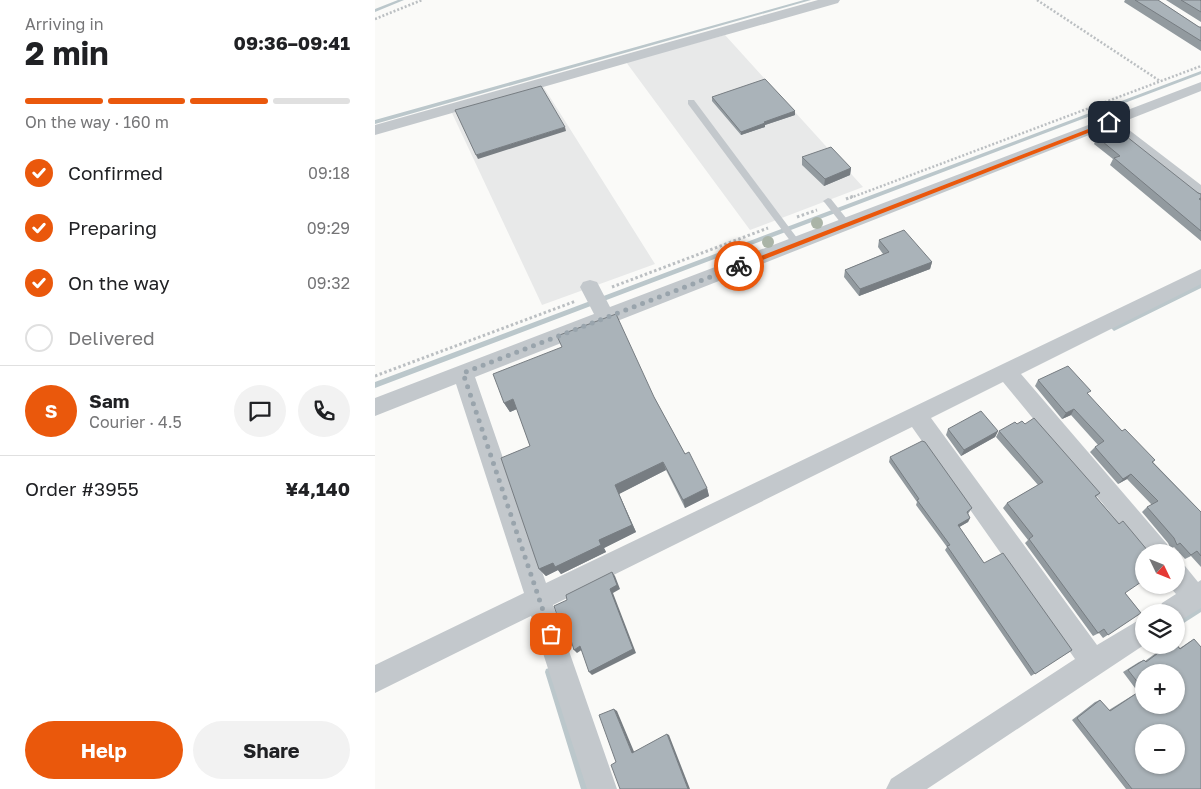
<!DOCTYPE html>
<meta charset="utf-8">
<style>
body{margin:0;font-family:"Golos Text",sans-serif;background:#f2f2f2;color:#202124;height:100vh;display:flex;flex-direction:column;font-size:19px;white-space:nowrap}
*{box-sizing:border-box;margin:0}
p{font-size:16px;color:#757577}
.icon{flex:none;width:28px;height:28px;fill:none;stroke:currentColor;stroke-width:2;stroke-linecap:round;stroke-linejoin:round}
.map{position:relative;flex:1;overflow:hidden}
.drawer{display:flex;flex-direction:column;background:#fff;width:375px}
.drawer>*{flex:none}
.needle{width:32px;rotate:133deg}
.controls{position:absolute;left:760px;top:544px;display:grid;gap:10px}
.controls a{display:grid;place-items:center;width:50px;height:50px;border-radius:50%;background:#fff;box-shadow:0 1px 4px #0004;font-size:25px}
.pin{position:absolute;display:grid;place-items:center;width:42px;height:42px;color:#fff;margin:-21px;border-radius:10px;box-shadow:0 2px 8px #0006}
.courier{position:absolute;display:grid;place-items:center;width:50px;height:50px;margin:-25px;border:4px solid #ea580c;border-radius:50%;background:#fff;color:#222;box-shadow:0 1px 6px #0007}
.headline em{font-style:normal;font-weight:700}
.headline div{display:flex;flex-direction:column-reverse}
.headline{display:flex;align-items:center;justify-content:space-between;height:85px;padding:0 25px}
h1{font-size:32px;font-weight:700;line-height:38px}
.bar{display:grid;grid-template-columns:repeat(4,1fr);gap:8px 5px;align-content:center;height:60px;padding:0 25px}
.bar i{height:6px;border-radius:4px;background:#e0e0e0}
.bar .on{background:#ea580c}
.bar p{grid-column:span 4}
.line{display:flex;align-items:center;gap:12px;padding:0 25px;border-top:1px solid #e0e0e0}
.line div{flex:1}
.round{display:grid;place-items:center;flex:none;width:52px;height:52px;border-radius:26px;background:#f2f2f2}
ol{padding:0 25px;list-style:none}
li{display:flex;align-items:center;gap:15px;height:55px}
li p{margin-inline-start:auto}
li .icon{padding:5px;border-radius:50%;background:#ea580c;color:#fff;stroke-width:4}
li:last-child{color:#757577}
li i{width:28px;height:28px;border:2px solid #e0e0e0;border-radius:50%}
.button{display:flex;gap:10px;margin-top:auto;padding:10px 25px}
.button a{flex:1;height:58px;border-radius:30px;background:#ea580c;color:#fff;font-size:20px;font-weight:700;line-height:58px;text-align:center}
.button a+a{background:#f2f2f2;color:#202124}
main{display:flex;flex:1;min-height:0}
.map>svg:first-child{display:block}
</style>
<main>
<section class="drawer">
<div class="headline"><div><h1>2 min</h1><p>Arriving in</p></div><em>09:36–09:41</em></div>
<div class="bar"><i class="on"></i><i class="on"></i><i class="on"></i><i></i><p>On the way · 160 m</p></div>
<ol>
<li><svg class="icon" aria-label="check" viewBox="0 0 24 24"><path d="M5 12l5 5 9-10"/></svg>Confirmed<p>09:18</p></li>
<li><svg class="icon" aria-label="check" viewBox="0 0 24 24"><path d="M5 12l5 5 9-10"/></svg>Preparing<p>09:29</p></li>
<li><svg class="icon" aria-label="check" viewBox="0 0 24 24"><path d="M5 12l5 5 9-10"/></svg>On the way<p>09:32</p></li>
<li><i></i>Delivered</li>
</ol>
<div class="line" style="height:90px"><b class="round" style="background:#ea580c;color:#fff">S</b><div><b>Sam</b><p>Courier · 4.5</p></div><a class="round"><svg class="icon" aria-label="chat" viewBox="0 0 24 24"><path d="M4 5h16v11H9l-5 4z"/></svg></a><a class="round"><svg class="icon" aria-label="phone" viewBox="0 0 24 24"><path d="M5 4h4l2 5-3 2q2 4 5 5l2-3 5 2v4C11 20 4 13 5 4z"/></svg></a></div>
<div class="line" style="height:65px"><div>Order #3955</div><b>¥4,140</b></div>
<div class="button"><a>Help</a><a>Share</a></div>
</section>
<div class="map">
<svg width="826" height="789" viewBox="0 0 826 789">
<rect width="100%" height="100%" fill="#fafaf8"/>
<path fill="#e8e9e9" d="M350,35L488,187L375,230L251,62Z
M168,86L280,264L167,305L77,113Z"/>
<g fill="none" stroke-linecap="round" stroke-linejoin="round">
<path fill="#bbc7cb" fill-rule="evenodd" d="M23,0H29L0,12V9Z
M429,0H436L0,124V120Z
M826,71V74L0,388V382Z
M826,283V288L741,330L739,331L736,328L737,326Z
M826,603V612L801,628V619Z
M174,668L177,669L178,672L216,789H206L170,672L171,669Z"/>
<path stroke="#bbbfc2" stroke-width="2.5" stroke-dasharray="2 2" stroke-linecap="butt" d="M662,0L785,81
M0,19L47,0
M475,198L826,66"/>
<path stroke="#bbbfc2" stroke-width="3" stroke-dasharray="2.5 2.5" stroke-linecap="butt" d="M471,199L478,196
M422,217L442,210
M237,287L393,228
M0,376L201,301"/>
<path fill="#c3c8cc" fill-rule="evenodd" d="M313,100H319L425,242L427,244L425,246H419L313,104Z
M453,198L456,199L475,223V227H469L450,203L448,201Z"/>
<path fill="#c3c8cc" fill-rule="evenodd" d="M443,0H465L463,3L0,135V125Z
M826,82V91L745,123L826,185V200L820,198L732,128L100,377L171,583L826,269V284L646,374L792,544L795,552L769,554L628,382L556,418L722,645L769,617V645L552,789H511L516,779L700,659L537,427L178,605L242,789H212L156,616L0,693V665L149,593L81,384L0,416V398L219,314L205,287L208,282L215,280L222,282L235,307Z
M801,563L810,566L823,582L826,580V608L801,623V612H783L787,603L801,594L793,585H801Z"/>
</g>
<g fill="#aab4a7">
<circle cx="442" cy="223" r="6"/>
<circle cx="393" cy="242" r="6"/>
</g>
<path fill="#929a9f" d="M750,0H783L824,27H826V51L749,2Z
M791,0H825L826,1V22Z
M337,97L420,111V115L390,125V127L366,135L337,101Z
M722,137L826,194V241L735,165L738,159L719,144Z
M427,157L476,168L475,175L449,186L427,165Z
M504,240L557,262L555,269L484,296L469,277L470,270L508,254L503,247Z
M663,380L713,395L747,431L780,460L778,462L826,512V567L816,556L810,559L799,547L796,549L793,543L767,512L772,507L777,505L752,479L743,484L715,452L720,447L723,445L696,415L687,419L660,386Z
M279,397L310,454L332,488L334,496L310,508L291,470L244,494L261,532L229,548L231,552L186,574L183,570L171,576L164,569L155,446L142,409L135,412L129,403Z
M573,429L623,431L620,437L586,456L571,435Z
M624,431L725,493L721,497L769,552L750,593L766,613L728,638L724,633L718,636L650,543L653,540L628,508L632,503L663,485L621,437Z
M515,457L597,508L593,514L595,518L593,522L584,527L609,563L697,650L656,676L570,550L572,547L541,505L542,502L514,462Z
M819,639L826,789H751L697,720L720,702L725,700L734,710L763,692L748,672L764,662L769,660L770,661L792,645H801L805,648L814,642Z"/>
<path fill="#777d82" d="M420,111V115L390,125V127L366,135V132L389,122Z
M190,127L191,131L103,159L101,155Z
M476,168L475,175L449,186L450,179Z
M557,262L555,269L484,296L485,289Z
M138,399L144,408L135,412L129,403Z
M699,409L696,415L687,419L691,413Z
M623,431L620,437L586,456L589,450Z
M288,462L291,470L244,494L261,532L229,548L231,552L186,574L183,570L171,576L164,569L224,540L240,485Z
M756,474L752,479L743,484L748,479Z
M332,488L334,496L310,508L308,500Z
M595,518L593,522L581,529L583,525Z
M237,572L240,576L245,589L238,593L261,653L217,675L214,672L235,589Z
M190,621L194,625L189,627L185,624Z
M205,646L208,649L202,653L199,650Z
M239,709L242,711L260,754L257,753Z
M292,734L294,735L315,789H313Z"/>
<path fill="#aab3b9" stroke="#777d82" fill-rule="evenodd" d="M760,0H783L824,27H826V41Z
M806,0H825L826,1V12Z
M390,79L420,111L389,122L390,123L366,132L337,97Z
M166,86L190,127L101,155L80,110Z
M742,129L823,193L826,194V198L824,199L826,200V231L739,158L745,156L722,137Z
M456,147L476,168L450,179L427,157Z
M529,230L557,262L485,289L470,270L514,252L504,240Z
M241,314L279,397L310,454L314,452L332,488L308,500L288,462L240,485L257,525L224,540L226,545L180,567L178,563L164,569L126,458L155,446L138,399L129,403L118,374L187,347L182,336Z
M693,366L716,391L712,393L747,431L750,429L780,460L777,462L826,512V556L822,551L816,555L805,543L802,545L799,538L772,507L783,501L756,474L748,479L720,447L729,441L699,409L691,413L663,380Z
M606,411L623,431L589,450L573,429Z
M659,418L725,493L720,496L744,524L748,521L773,551L794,550L790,552H769V580L750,593L766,613L733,635L729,629L723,633L654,539L658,536L632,503L668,482L624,431L640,422L642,424L647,421L650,424Z
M547,441L550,442L597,508L592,512L595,518L583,525L609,563L628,553L697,650L660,674L572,546L575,545L542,500L544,499L515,457Z
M237,572L242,585L235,589L258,649L214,672L205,646L199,650L190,621L185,624L179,606L192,600L191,595Z
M819,639L826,647V789H757L702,718L725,700L735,711L768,689L753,670L769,660L771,662L794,645H801V644L805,649ZM769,672H801V705H769ZM769,732H801V765H769Z
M239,709L257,753L292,734L313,789H245L236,765L241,762L224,715Z"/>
<path fill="#ea580c" d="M734,121L736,124L367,268L360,266Z"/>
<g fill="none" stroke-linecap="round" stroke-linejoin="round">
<path stroke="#99a4ac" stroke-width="5" stroke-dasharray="0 9" d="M176,634L88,373L364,266"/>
</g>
</svg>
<div class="controls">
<a><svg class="needle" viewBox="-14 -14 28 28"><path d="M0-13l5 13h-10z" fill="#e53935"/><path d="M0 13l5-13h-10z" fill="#757577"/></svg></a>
<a><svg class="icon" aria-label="layers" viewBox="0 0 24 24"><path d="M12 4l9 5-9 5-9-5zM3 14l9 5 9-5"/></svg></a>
<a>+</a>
<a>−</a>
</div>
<div class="pin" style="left:176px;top:634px;background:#ea580c"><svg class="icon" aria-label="bag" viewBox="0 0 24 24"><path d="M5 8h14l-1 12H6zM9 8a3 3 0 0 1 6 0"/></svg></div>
<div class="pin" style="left:734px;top:122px;background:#1f2937"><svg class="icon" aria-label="home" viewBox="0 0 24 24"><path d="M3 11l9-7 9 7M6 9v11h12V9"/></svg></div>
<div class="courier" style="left:364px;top:266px"><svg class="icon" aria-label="bike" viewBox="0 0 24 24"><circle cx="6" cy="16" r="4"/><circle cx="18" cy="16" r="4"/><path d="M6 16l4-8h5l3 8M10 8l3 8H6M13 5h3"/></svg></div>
</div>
</main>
